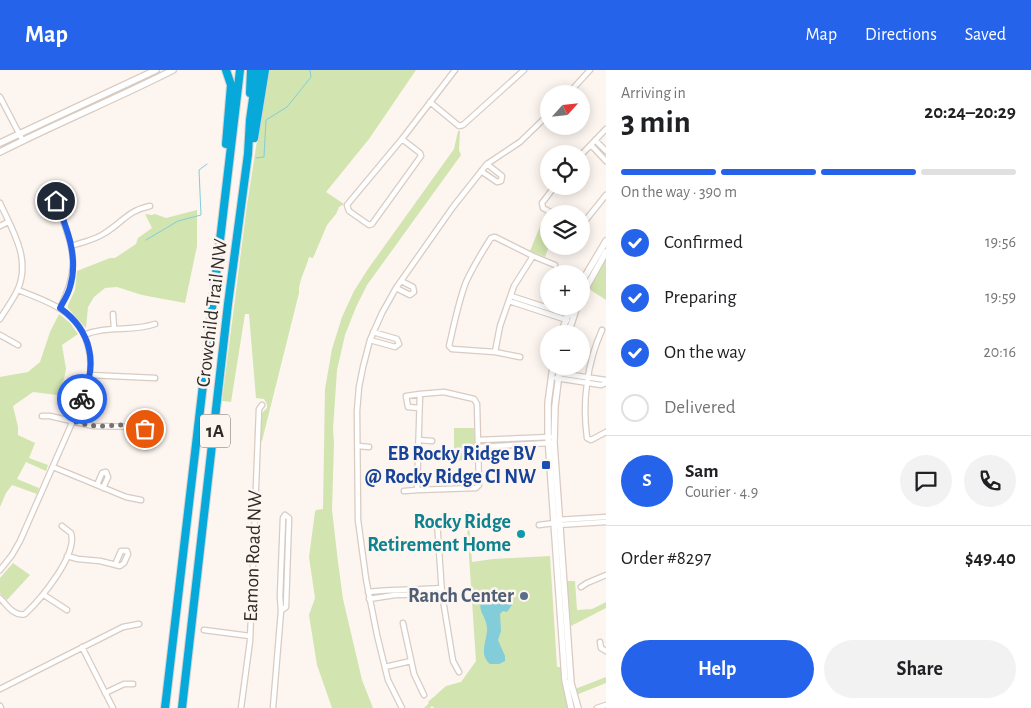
<!DOCTYPE html>
<meta charset="utf-8">
<style>
body{margin:0;font-family:"Alegreya Sans",sans-serif;background:#f2f2f2;color:#202124;height:100vh;display:flex;flex-direction:column;font-size:19px;white-space:nowrap}
*{box-sizing:border-box;margin:0}
p{font-size:16px;color:#757577}
.icon{flex:none;width:28px;height:28px;fill:none;stroke:currentColor;stroke-width:2;stroke-linecap:round;stroke-linejoin:round}
.map{position:relative;flex:1;overflow:hidden}
.panel{display:flex;flex-direction:column;background:#fff;width:425px}
.panel>*{flex:none}
.needle{width:32px;rotate:63deg}
.tools{position:absolute;left:540px;top:15px;display:grid;gap:10px}
.tools a{display:grid;place-items:center;width:50px;height:50px;border-radius:50%;background:#fff;box-shadow:0 2px 12px #0003;font-size:25px}
.pin{position:absolute;display:grid;place-items:center;width:42px;height:42px;color:#fff;margin:-21px;border:2px solid #fff;border-radius:50%;box-shadow:0 1px 5px #0007}
.courier{position:absolute;display:grid;place-items:center;width:50px;height:50px;margin:-25px;border:4px solid #2563eb;border-radius:50%;background:#fff;color:#222;box-shadow:0 1px 6px #0007}
.summary em{font-style:normal;font-weight:600}
.summary div{display:flex;flex-direction:column-reverse}
.summary{display:flex;align-items:center;justify-content:space-between;height:85px;padding:0 15px}
h1{font-size:32px;font-weight:600;line-height:38px}
.bar{display:grid;grid-template-columns:repeat(4,1fr);gap:8px 5px;align-content:center;height:60px;padding:0 15px}
.bar i{height:6px;border-radius:4px;background:#e0e0e0}
.bar .current{background:#2563eb}
.bar p{grid-column:span 4}
.line{display:flex;align-items:center;gap:12px;padding:0 15px;border-top:1px solid #e0e0e0}
.line div{flex:1}
.round{display:grid;place-items:center;flex:none;width:52px;height:52px;border-radius:26px;background:#f2f2f2}
ol{padding:0 15px;list-style:none}
li{display:flex;align-items:center;gap:15px;height:55px}
li p{margin-inline-start:auto}
li .icon{padding:5px;border-radius:50%;background:#2563eb;color:#fff;stroke-width:4}
li:last-child{color:#757577}
li i{width:28px;height:28px;border:2px solid #e0e0e0;border-radius:50%}
.cta{display:flex;gap:10px;margin-top:auto;padding:10px 15px}
.cta a{flex:1;height:58px;border-radius:30px;background:#2563eb;color:#fff;font-size:20px;font-weight:600;line-height:58px;text-align:center}
.cta a+a{background:#f2f2f2;color:#202124}
header{display:flex;align-items:center;gap:30px;box-sizing:border-box;height:70px;padding:0 25px;background:#2563eb;color:#fff}
header strong{font-size:24px}
nav{display:flex;gap:28px;margin-inline-start:auto;font-size:18px}
main{display:flex;flex:1;min-height:0}
.map>svg:first-child{display:block}
</style>
<header>
<strong>Map</strong>
<nav><a>Map</a><a>Directions</a><a>Saved</a></nav>
</header>
<main>
<div class="map">
<svg width="606" height="638" viewBox="0 0 606 638">
<rect width="100%" height="100%" fill="#fdf5ef"/>
<path fill="#d2e4af" d="M268,0H416L369,69L326,122L344,134L339,137L336,144L327,155L313,188L309,187C306,199 298,212 299,223L262,371L259,369L260,345L267,338V334L264,329L256,328L249,244H245L231,332L222,331L247,135Z
M458,61H460L459,80L461,85L367,215L356,237L345,265L337,300L333,359L334,373L332,440L338,492L343,529L362,610L373,638H332L317,595L309,545L315,528L309,487L315,442L316,440L323,439L325,319L332,279L342,247L354,221L368,199L454,79Z
M197,140V176L185,233L142,225L117,217L105,218L94,227L88,237L86,258L84,256L68,238V235L75,220L77,201L110,188H115L136,174L138,168L152,158L145,144L152,145L155,144L166,148Z
M545,144L549,145V176L545,187L530,181Z
M606,189V230L589,219Z
M59,244L70,253L78,264L62,275L66,299L64,309L57,325L33,322L13,336L18,357V365L35,373L29,388L48,395L46,401L26,392L17,409L39,418L37,424L12,415L6,423L0,437V307L28,302L40,292L50,262Z
M454,358H474L476,389L454,391Z
M466,441H468L472,492L493,489L550,486L557,597H562L569,638H434L432,636L430,638H424L429,633L428,632L446,616L461,612L476,591Z
M13,493L30,505L7,530L0,523V508Z
M566,511H575L577,540L592,539L606,532V538L569,557Z
M606,607V613L576,625L575,619Z"/>
<path fill="#82cdd9" d="M485,524C496,523 507,521 514,532L507,542L503,541L500,544L501,561L498,570L505,586V591L499,594H490C479,584 486,573 487,561C488,544 473,542 485,524Z"/>
<g fill="none" stroke-linecap="round" stroke-linejoin="round">
<path stroke="#82cdd9" stroke-width="1" d="M256,88L264,87L266,50L287,37L311,7L310,0
M146,170L178,151L201,145L199,100L207,94"/>
<g stroke="#d8cbc2" stroke-width="7">
<path id="minor" d="M568,24L590,0
M0,27L23,71
M430,32L459,56L463,55L524,0
M402,69L420,83L421,86L372,154L369,155L349,141L347,135L402,69L455,0
M595,70L606,81
M591,75L606,91
M581,85L606,59
M481,101L497,112L501,111L502,106L487,94
M53,118C65,168 87,185 60,238
M0,133C12,160 31,188 18,219C13,230 6,239 0,249
M554,144L543,138L542,133L555,116
M0,156L8,152
M581,156L606,125
M71,176C83,172 95,170 105,163C123,152 127,141 150,136
M533,186L514,216L500,256L495,282L452,279L449,276C454,255 458,233 466,212C473,197 482,182 491,168L495,167L533,186L555,195
M396,218L410,225L414,222L413,217L401,211
M511,226L570,245
M509,231L567,250
M113,244L114,258
M602,260C587,293 582,332 587,368L591,370L606,362
M0,265L18,275
M84,265C108,255 132,262 155,254
M370,270L395,277L399,274L397,269L373,262
M495,282L520,287
M558,303L606,310
M90,305L155,308
M556,308L601,315L606,313
M444,322L474,329L477,334L479,415L476,418L417,420L420,324Z
M419,338L408,337L406,326L420,324
M42,346H50L93,356L142,357L147,363L146,377
M419,370L432,371
M478,370L550,367
M358,376L369,377
M478,377L551,373
M53,397L126,427L141,430
M97,415L102,403L106,402L108,407L103,418
M404,421L417,420
M557,450L606,447
M437,451L442,524L453,591L459,602
M539,455L554,453
M558,455L606,452
M67,486L78,489L100,491L120,496L124,493L128,484L127,481H121L115,495
M0,500L12,485L20,471L86,321C97,289 88,254 57,237C45,230 31,225 18,220
M581,517L587,513L606,505
M368,522C393,519 416,520 441,518
M44,525L67,540
M0,528C7,535 14,547 25,544C40,530 78,485 71,463L62,456
M369,529L395,525L442,524
M281,541L286,537L289,448L285,445
M403,553L414,604L424,625
M204,560L250,566
M600,572L601,578L606,581
M82,577L113,638
M385,597L411,591
M0,619L123,557L139,554
M105,623L124,614H133
M0,636L1,638
M241,638L250,571L259,339L262,335
M273,638L281,541L280,526L283,448L285,445
M402,638L388,610L377,565L366,509L358,450L357,341L359,317L363,297L370,270L382,243L396,218L453,137L487,94L520,72L549,44
M597,638L606,635"/>
</g>
<g stroke="#d8cbc2" stroke-width="8">
<path id="tertiary" d="M0,73L156,0
M0,82C57,53 116,29 173,0
M581,213L606,171
M581,227L606,182
M561,264L571,236
M568,264L577,236
M553,296L548,333V367L565,610L571,638
M560,296L555,336L554,373L571,613L578,638"/>
</g>
<g stroke="#d6d5d4" stroke-width="10">
<path id="motorway" d="M250,23L251,0
M254,68L265,0
M226,74L231,15L226,0
M165,638L240,0
M182,638L228,234L248,84L250,50L257,0"/>
</g>
<use href="#minor" stroke="#fff" stroke-width="4.5"/>
<use href="#tertiary" stroke="#fff" stroke-width="5.5"/>
<use href="#motorway" stroke="#07a9db" stroke-width="8"/>
</g>
<g fill="none" stroke-linecap="round" stroke-linejoin="round">
<path stroke="#78726e" stroke-width="5" stroke-dasharray="0 9" d="M82,329L73,351C82,354 91,356 101,356C114,356 133,352 145,359"/>
<path stroke="#2563eb" stroke-width="6" d="M56,131C67,158 79,188 70,217C68,225 63,232 60,238C92,261 98,294 82,329"/>
</g>
<rect fill="#1a4fb4" stroke="#fdf5ef" stroke-width="2" x="541" y="390" width="10" height="10" rx="2.5"/>
<circle fill="#0f9aa8" stroke="#fdf5ef" stroke-width="2" cx="521" cy="464" r="5"/>
<circle fill="#5c6f8a" stroke="#fdf5ef" stroke-width="2" cx="524" cy="526" r="5"/>
<g text-anchor="middle" dominant-baseline="central" stroke-width="5" stroke-linejoin="round" paint-order="stroke">
<rect fill="#fdf5ef" stroke="#6e6864" stroke-width="1" x="200" y="344.5" width="30" height="33" rx="4"/>
<g font-size="19" font-weight="bold" fill="#302b28">
<text x="215" y="361">1A</text>
</g>
<g font-size="20" fill="#302b28" stroke="#fdf5ef">
<text transform="translate(212 243) rotate(-83)">Crowchild Trail NW</text>
<text transform="translate(253 486) rotate(-88)">Eamon Road NW</text>
</g>
<g font-size="20" font-weight="bold" fill="#164399" stroke="#fdf5ef" text-anchor="end">
<text x="536" y="384">EB Rocky Ridge BV<tspan x="536" dy="23">@ Rocky Ridge CI NW</tspan></text>
</g>
<g font-size="20" font-weight="bold" fill="#0d838f" stroke="#fdf5ef" text-anchor="end">
<text x="511" y="452">Rocky Ridge<tspan x="511" dy="23">Retirement Home</tspan></text>
</g>
<g font-size="20" font-weight="bold" fill="#4e5e75" stroke="#fdf5ef" text-anchor="end">
<text x="514" y="526">Ranch Center</text>
</g>
</g>
</svg>
<div class="tools">
<a><svg class="needle" viewBox="-14 -14 28 28"><path d="M0-13l5 13h-10z" fill="#e53935"/><path d="M0 13l5-13h-10z" fill="#757577"/></svg></a>
<a><svg class="icon" aria-label="locate" viewBox="0 0 24 24"><circle cx="12" cy="12" r="6"/><path d="M12 2v4M12 18v4M2 12h4M18 12h4"/></svg></a>
<a><svg class="icon" aria-label="layers" viewBox="0 0 24 24"><path d="M12 4l9 5-9 5-9-5zM3 14l9 5 9-5"/></svg></a>
<a>+</a>
<a>−</a>
</div>
<div class="pin" style="left:145px;top:359px;background:#ea580c"><svg class="icon" aria-label="bag" viewBox="0 0 24 24"><path d="M5 8h14l-1 12H6zM9 8a3 3 0 0 1 6 0"/></svg></div>
<div class="pin" style="left:56px;top:131px;background:#1f2937"><svg class="icon" aria-label="home" viewBox="0 0 24 24"><path d="M3 11l9-7 9 7M6 9v11h12V9"/></svg></div>
<div class="courier" style="left:82px;top:329px"><svg class="icon" aria-label="bike" viewBox="0 0 24 24"><circle cx="6" cy="16" r="4"/><circle cx="18" cy="16" r="4"/><path d="M6 16l4-8h5l3 8M10 8l3 8H6M13 5h3"/></svg></div>
</div>
<section class="panel">
<div class="summary"><div><h1>3 min</h1><p>Arriving in</p></div><em>20:24–20:29</em></div>
<div class="bar"><i class="current"></i><i class="current"></i><i class="current"></i><i></i><p>On the way · 390 m</p></div>
<ol>
<li><svg class="icon" aria-label="check" viewBox="0 0 24 24"><path d="M5 12l5 5 9-10"/></svg>Confirmed<p>19:56</p></li>
<li><svg class="icon" aria-label="check" viewBox="0 0 24 24"><path d="M5 12l5 5 9-10"/></svg>Preparing<p>19:59</p></li>
<li><svg class="icon" aria-label="check" viewBox="0 0 24 24"><path d="M5 12l5 5 9-10"/></svg>On the way<p>20:16</p></li>
<li><i></i>Delivered</li>
</ol>
<div class="line" style="height:90px"><b class="round" style="background:#2563eb;color:#fff">S</b><div><b>Sam</b><p>Courier · 4.9</p></div><a class="round"><svg class="icon" aria-label="chat" viewBox="0 0 24 24"><path d="M4 5h16v11H9l-5 4z"/></svg></a><a class="round"><svg class="icon" aria-label="phone" viewBox="0 0 24 24"><path d="M5 4h4l2 5-3 2q2 4 5 5l2-3 5 2v4C11 20 4 13 5 4z"/></svg></a></div>
<div class="line" style="height:65px"><div>Order #8297</div><b>$49.40</b></div>
<div class="cta"><a>Help</a><a>Share</a></div>
</section>
</main>
